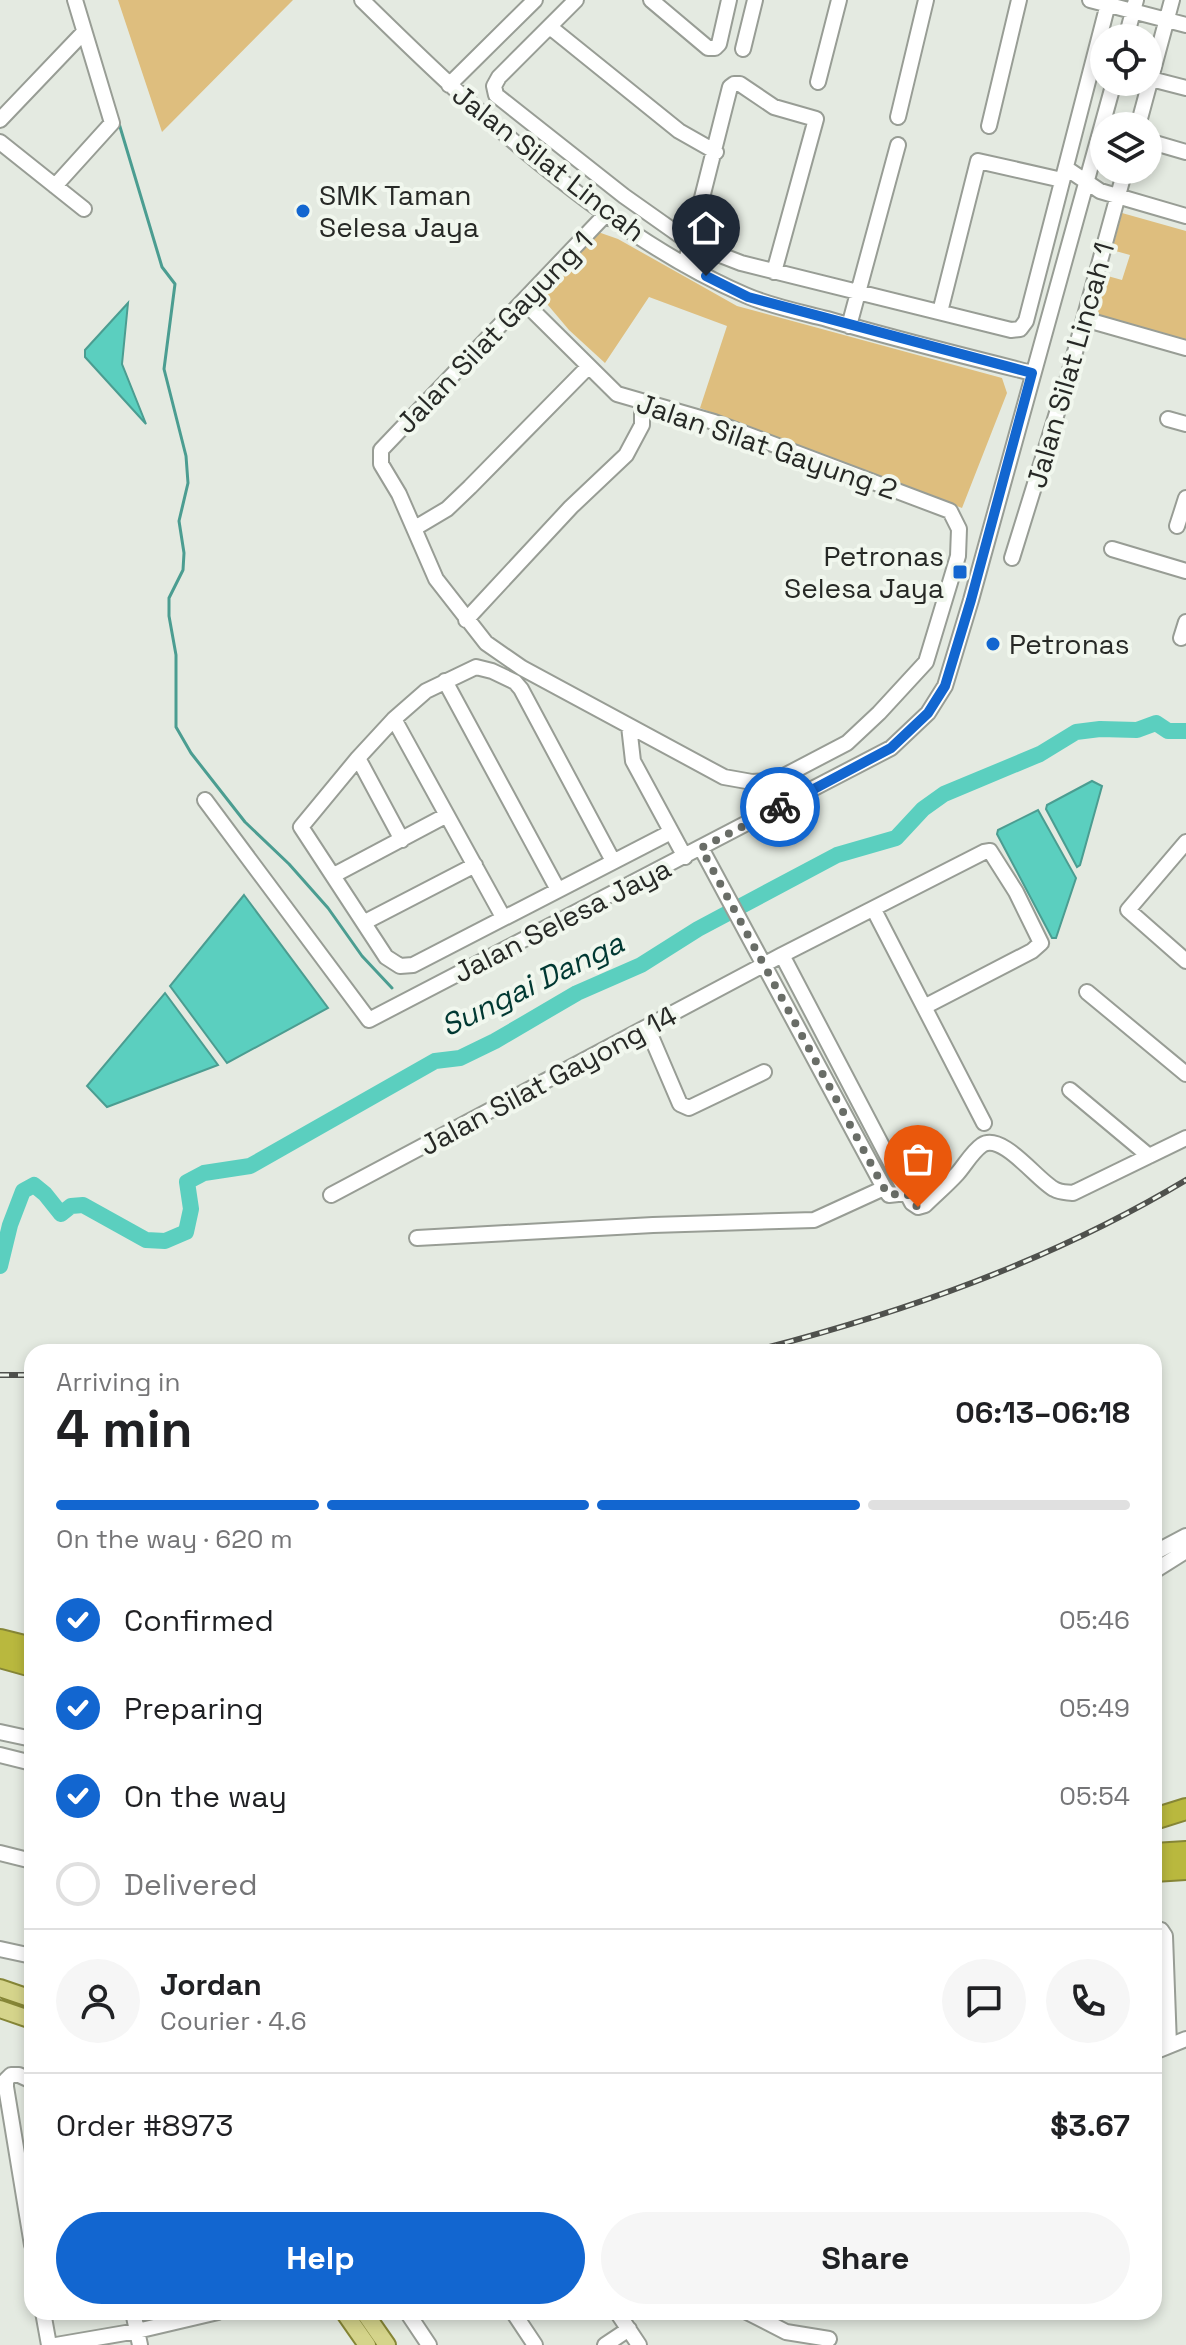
<!DOCTYPE html>
<meta charset="utf-8">
<style>
body{margin:0;font-family:"Space Grotesk",sans-serif;background:#f6f6f6;color:#202124;height:100vh;display:flex;flex-direction:column;font-size:30px;white-space:nowrap}
*{box-sizing:border-box;margin:0}
p{font-size:26px;color:#757577}
.icon{flex:none;width:44px;height:44px;fill:none;stroke:currentColor;stroke-width:2;stroke-linecap:round;stroke-linejoin:round}
.map{position:relative;flex:1;overflow:hidden}
.panel{position:absolute;left:24px;top:1344px;width:1138px;height:976px;display:flex;flex-direction:column;background:#fff;border-radius:24px;box-shadow:0 4px 12px #0003}
.panel>*{flex:none}
.fabs{position:absolute;left:1090px;top:24px;display:grid;gap:16px}
.fabs a{display:grid;place-items:center;width:72px;height:72px;border-radius:50%;background:#fff;box-shadow:0 4px 12px #0003;font-size:40px}
.pin{position:absolute;display:grid;place-items:center;width:68px;height:68px;color:#fff;margin:-82px -34px;border-radius:50% 50% 50% 0;rotate:-45deg;box-shadow:0 0 8px #0007}
.pin .icon{rotate:45deg}
.courier{position:absolute;display:grid;place-items:center;width:80px;height:80px;margin:-40px;border:6px solid #1266d0;border-radius:50%;background:#fff;color:#222;box-shadow:0 2px 10px #0007}
.overview em{font-style:normal;font-weight:600}
.overview div{display:flex;flex-direction:column-reverse}
.overview{display:flex;align-items:center;justify-content:space-between;height:136px;padding:0 32px}
h1{font-size:52px;font-weight:600;line-height:60px}
.bar{display:grid;grid-template-columns:repeat(4,1fr);gap:12px 8px;align-content:center;height:96px;padding:0 32px}
.bar i{height:10px;border-radius:6px;background:#e0e0e0}
.bar .selected{background:#1266d0}
.bar p{grid-column:span 4}
.line{display:flex;align-items:center;gap:20px;padding:0 32px;border-top:2px solid #e0e0e0}
.line div{flex:1}
.round{display:grid;place-items:center;flex:none;width:84px;height:84px;border-radius:42px;background:#f6f6f6}
ol{padding:0 32px;list-style:none}
li{display:flex;align-items:center;gap:24px;height:88px}
li p{margin-inline-start:auto}
li .icon{padding:8px;border-radius:50%;background:#1266d0;color:#fff;stroke-width:4}
li:last-child{color:#757577}
li i{width:44px;height:44px;border:4px solid #e0e0e0;border-radius:50%}
.action{display:flex;gap:16px;margin-top:auto;padding:16px 32px}
.action a{flex:1;height:92px;border-radius:48px;background:#1266d0;color:#fff;font-size:32px;font-weight:600;line-height:92px;text-align:center}
.action a+a{background:#f6f6f6;color:#202124}
.map>svg:first-child{display:block}
</style>
<div class="map">
<svg width="1186" height="2345" viewBox="0 0 1186 2345">
<rect width="100%" height="100%" fill="#e4eae1"/>
<path fill="#debe7e" d="M118,0H293L162,132Z
M1122,213L1186,231V341L1092,314L1104,275L1122,280L1130,255L1112,250Z
M598,232L618,239L737,306L1002,378L1007,393L962,508L700,408L727,326L649,297L605,363L569,330L542,298L543,289Z"/>
<path fill="#5bcfbf" stroke="#4b9d91" stroke-width="2" d="M128,303L122,364L146,424L85,357V350Z
M1092,781L1102,786L1080,865L1077,867L1046,809L1047,805Z
M1038,810L1076,878L1056,938H1052L997,834L998,830Z
M244,895L328,1008L227,1063L170,986Z
M165,993L218,1065L107,1107L87,1086Z"/>
<g fill="none" stroke-linecap="round" stroke-linejoin="round">
<path stroke="#4b9d91" stroke-width="3" d="M91,30L162,267L175,284L164,369L186,456L188,483L179,521L184,553L183,570L169,598V616L176,655V727L191,753L245,822L289,864L328,908L362,956L392,988"/>
<path stroke="#5bcfbf" stroke-width="16" d="M0,1266L10,1225L23,1191L34,1185L45,1194L61,1214L71,1206L83,1205L146,1240L165,1241L186,1232L191,1209L187,1182L204,1173L250,1166L435,1061L460,1058L495,1041L577,993L641,965L698,929L837,855L896,838L923,809L944,794L1040,754L1076,732L1100,729L1137,730L1156,723L1168,731H1186"/>
<g stroke="#989d95" stroke-width="18">
<path id="minor" d="M362,0C471,107 604,234 745,295C770,306 800,312 827,319C895,339 964,356 1032,373
M576,0L499,77L494,86L496,95L624,196L692,244L741,263L1011,330L1020,329L1026,321L1109,0
M651,0L708,48H715L719,44L729,0
M1090,0L1186,25
M550,27L679,131L716,152
M1126,38L1136,0
M743,49L755,0
M1151,79L1186,88
M818,82L839,0
M449,85L535,0
M898,117L926,0
M0,120L84,32
M989,126L1019,0
M1138,126L1172,0
M1148,141L1186,152
M0,142L84,209
M1066,168L1100,191L1186,216
M55,186L112,123L75,0
M685,265L730,87L734,84H740L774,107L816,119L774,272
M523,301L617,394L714,422L950,511L959,529L958,556L926,662L879,713L847,743L784,776L767,781L752,782L724,777L522,668L486,643L436,579L399,494L381,464V450L607,213
M940,312L978,161L1062,180
M1084,319L1186,348
M849,326L898,145
M1168,419L1186,424
M1177,526L1186,498
M415,528L447,509L470,487L588,367
M1112,549L1186,571
M1012,558L1069,374L1125,170
M466,620L571,507L626,455L642,425V402
M1181,638L1186,622
M445,681L557,888
M394,719L503,917
M629,726L633,761L685,857
M358,758L402,840
M205,800L369,1020L891,748L928,713L945,686L971,600L1114,82
M1186,842L1128,910L1186,961
M701,848L884,1188L889,1195L907,1193
M613,861L521,689L515,682L492,671L476,667L426,691L394,719L358,758L301,827L386,957L400,966L413,965L671,832
M334,875L447,815
M874,910L984,1123
M365,922L475,865
M782,955L984,852L990,851L1016,892L1041,943L1032,951L924,1007
M1087,992L1186,1074
M647,1027L680,1104L689,1108L764,1072
M1070,1090L1149,1156
M331,1195L782,955L912,1203L918,1207L925,1205C935,1195 947,1185 957,1174C965,1165 972,1152 982,1145C1002,1132 1037,1180 1054,1189C1061,1193 1066,1192 1073,1193L1186,1138
M417,1238L653,1225L814,1220L884,1188
M1154,1553L1186,1536
M1154,1571L1186,1551
M0,1732L32,1739
M0,1755L32,1763
M0,1853L32,1861
M1154,1929L1161,1930L1165,1936L1169,2045
M0,1949L32,1956
M1154,2052L1186,2039
M32,2081L19,2075H11L6,2080V2087L32,2245
M43,2312L49,2345
M133,2312L140,2345
M407,2312L429,2345
M513,2312L535,2345
M617,2312L639,2345
M747,2312L786,2332L829,2339
M56,2345L137,2331L218,2312
M605,2345L629,2329"/>
</g>
<g stroke="#868636" stroke-width="20">
<path id="major" d="M0,1988L32,1999
M0,2009L32,2020
M344,2312L367,2345
M364,2312L387,2345"/>
</g>
<g stroke="#868636" stroke-width="24">
<path id="highway" d="M0,1640L32,1648
M0,1657L32,1666
M1154,1819L1186,1809
M1154,1854L1186,1852
M1154,1871L1186,1869"/>
</g>
<use href="#minor" stroke="#fff" stroke-width="14"/>
<use href="#major" stroke="#d5d48b" stroke-width="16"/>
<use href="#highway" stroke="#b9b83e" stroke-width="20"/>
<g stroke="#4f514d" stroke-width="6">
<path id="rail" d="M750,1352C903,1313 1051,1261 1186,1180
M0,1375H32"/>
</g>
<use href="#rail" stroke="#f1f7ee" stroke-width="3" stroke-dasharray="9" stroke-linecap="butt"/>
</g>
<g fill="none" stroke-linecap="round" stroke-linejoin="round">
<path stroke="#696d67" stroke-width="8" stroke-dasharray="0 14.4" d="M780,807L701,848L884,1188L889,1195L907,1193L912,1203L918,1207"/>
<path stroke="#1266d0" stroke-width="10" d="M706,276L748,297L1032,373L971,600L945,686L928,713L891,748L780,807"/>
</g>
<g fill="#1266d0" stroke="#f1f7ee" stroke-width="3">
<circle cx="303" cy="211" r="8"/>
<rect x="952" y="564" width="16" height="16" rx="4"/>
<circle cx="993" cy="644" r="8"/>
</g>
<g text-anchor="middle" dominant-baseline="central" stroke-width="8" stroke-linejoin="round" paint-order="stroke">
<g font-size="28" fill="#272926" stroke="#f1f7ee">
<text transform="translate(549 163) rotate(38)">Jalan Silat Lincah</text>
<text transform="translate(494 332) rotate(-46)">Jalan Silat Gayung 1</text>
<text transform="translate(1070 365) rotate(-74)">Jalan Silat Lincah 1</text>
<text transform="translate(767 446) rotate(19)">Jalan Silat Gayung 2</text>
<text transform="translate(562 920) rotate(-27)">Jalan Selesa Jaya</text>
<text transform="translate(548 1080) rotate(-28)">Jalan Silat Gayong 14</text>
</g>
<g font-size="28" fill="#272926" stroke="#f1f7ee" text-anchor="start">
<text x="319" y="195">SMK Taman<tspan x="319" dy="32">Selesa Jaya</tspan></text>
<text x="944" y="556" text-anchor="end">Petronas<tspan x="944" dy="32">Selesa Jaya</tspan></text>
<text x="1009" y="644">Petronas</text>
</g>
<g font-size="30" font-style="italic" fill="#003832" stroke="#f1f7ee">
<text transform="translate(532 984) rotate(-26)">Sungai Danga</text>
</g>
</g>
</svg>
<div class="fabs">
<a><svg class="icon" aria-label="locate" viewBox="0 0 24 24"><circle cx="12" cy="12" r="6"/><path d="M12 2v4M12 18v4M2 12h4M18 12h4"/></svg></a>
<a><svg class="icon" aria-label="layers" viewBox="0 0 24 24"><path d="M12 4l9 5-9 5-9-5zM3 14l9 5 9-5"/></svg></a>
</div>
<div class="pin" style="left:918px;top:1207px;background:#ea580c"><svg class="icon" aria-label="bag" viewBox="0 0 24 24"><path d="M5 8h14l-1 12H6zM9 8a3 3 0 0 1 6 0"/></svg></div>
<div class="pin" style="left:706px;top:276px;background:#1f2937"><svg class="icon" aria-label="home" viewBox="0 0 24 24"><path d="M3 11l9-7 9 7M6 9v11h12V9"/></svg></div>
<div class="courier" style="left:780px;top:807px"><svg class="icon" aria-label="bike" viewBox="0 0 24 24"><circle cx="6" cy="16" r="4"/><circle cx="18" cy="16" r="4"/><path d="M6 16l4-8h5l3 8M10 8l3 8H6M13 5h3"/></svg></div>
<section class="panel">
<div class="overview"><div><h1>4 min</h1><p>Arriving in</p></div><em>06:13–06:18</em></div>
<div class="bar"><i class="selected"></i><i class="selected"></i><i class="selected"></i><i></i><p>On the way · 620 m</p></div>
<ol>
<li><svg class="icon" aria-label="check" viewBox="0 0 24 24"><path d="M5 12l5 5 9-10"/></svg>Confirmed<p>05:46</p></li>
<li><svg class="icon" aria-label="check" viewBox="0 0 24 24"><path d="M5 12l5 5 9-10"/></svg>Preparing<p>05:49</p></li>
<li><svg class="icon" aria-label="check" viewBox="0 0 24 24"><path d="M5 12l5 5 9-10"/></svg>On the way<p>05:54</p></li>
<li><i></i>Delivered</li>
</ol>
<div class="line" style="height:144px"><a class="round"><svg class="icon" aria-label="person" viewBox="0 0 24 24"><circle cx="12" cy="8" r="4"/><path d="M4 21q1-7 8-7t8 7"/></svg></a><div><b>Jordan</b><p>Courier · 4.6</p></div><a class="round"><svg class="icon" aria-label="chat" viewBox="0 0 24 24"><path d="M4 5h16v11H9l-5 4z"/></svg></a><a class="round"><svg class="icon" aria-label="phone" viewBox="0 0 24 24"><path d="M5 4h4l2 5-3 2q2 4 5 5l2-3 5 2v4C11 20 4 13 5 4z"/></svg></a></div>
<div class="line" style="height:104px"><div>Order #8973</div><b>$3.67</b></div>
<div class="action"><a>Help</a><a>Share</a></div>
</section>
</div>
